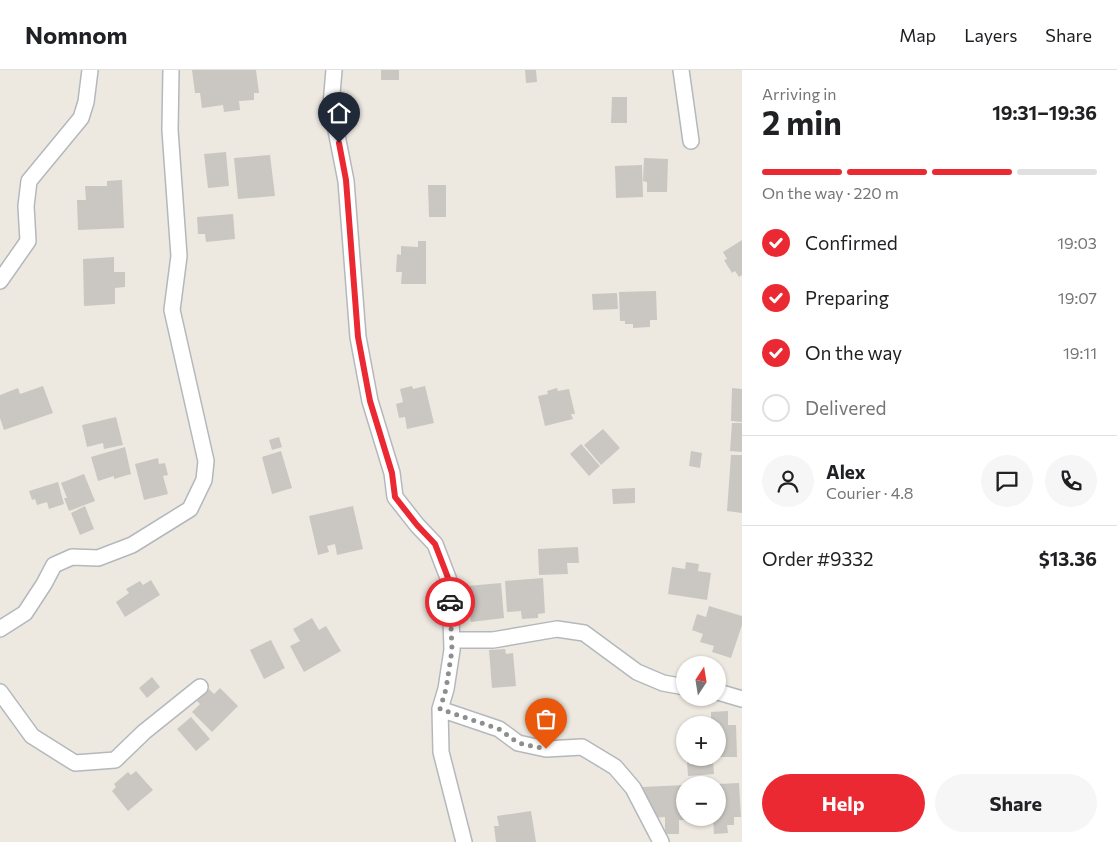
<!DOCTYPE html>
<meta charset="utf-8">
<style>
body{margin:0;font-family:Commissioner,sans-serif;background:#f6f6f6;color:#202124;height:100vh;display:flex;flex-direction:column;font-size:19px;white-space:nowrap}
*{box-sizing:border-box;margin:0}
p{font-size:16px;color:#757577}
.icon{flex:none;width:28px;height:28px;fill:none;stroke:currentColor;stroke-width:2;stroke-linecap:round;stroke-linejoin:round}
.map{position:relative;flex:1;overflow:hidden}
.side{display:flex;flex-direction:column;background:#fff;width:375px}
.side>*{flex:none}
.needle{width:32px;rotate:12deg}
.tools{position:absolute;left:676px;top:586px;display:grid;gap:10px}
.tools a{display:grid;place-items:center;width:50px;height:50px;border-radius:50%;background:#fff;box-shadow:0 1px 4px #0004;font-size:25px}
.pin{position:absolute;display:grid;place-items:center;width:42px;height:42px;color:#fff;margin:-51px -21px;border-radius:50% 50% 50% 0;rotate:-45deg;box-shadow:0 0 5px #0007}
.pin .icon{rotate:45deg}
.courier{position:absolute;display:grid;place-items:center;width:50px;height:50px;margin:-25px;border:4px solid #eb2933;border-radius:50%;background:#fff;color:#222;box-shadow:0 1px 6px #0007}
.summary em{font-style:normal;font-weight:700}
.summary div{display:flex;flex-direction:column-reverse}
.summary{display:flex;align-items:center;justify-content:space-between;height:85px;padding:0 20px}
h1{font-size:32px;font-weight:700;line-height:38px}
.bar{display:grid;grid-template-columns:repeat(4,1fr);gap:8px 5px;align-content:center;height:60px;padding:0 20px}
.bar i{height:6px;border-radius:4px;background:#e0e0e0}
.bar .selected{background:#eb2933}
.bar p{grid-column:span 4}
.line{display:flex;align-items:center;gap:12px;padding:0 20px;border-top:1px solid #e0e0e0}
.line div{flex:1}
.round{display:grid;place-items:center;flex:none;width:52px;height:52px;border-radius:26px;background:#f6f6f6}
ol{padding:0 20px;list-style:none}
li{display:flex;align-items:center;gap:15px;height:55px}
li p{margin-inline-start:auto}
li .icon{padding:5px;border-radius:50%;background:#eb2933;color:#fff;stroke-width:4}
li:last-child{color:#757577}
li i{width:28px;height:28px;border:2px solid #e0e0e0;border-radius:50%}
.button{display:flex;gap:10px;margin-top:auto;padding:10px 20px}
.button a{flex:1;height:58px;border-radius:30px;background:#eb2933;color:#fff;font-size:20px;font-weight:700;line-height:58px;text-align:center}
.button a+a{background:#f6f6f6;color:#202124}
header{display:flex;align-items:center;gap:30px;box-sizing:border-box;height:70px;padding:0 25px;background:#fff;border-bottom:1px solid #e0e0e0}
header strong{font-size:24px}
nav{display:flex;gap:28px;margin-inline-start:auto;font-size:18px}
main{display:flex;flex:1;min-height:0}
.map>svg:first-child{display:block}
</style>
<header>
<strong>Nomnom</strong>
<nav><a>Map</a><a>Layers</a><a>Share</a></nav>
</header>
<main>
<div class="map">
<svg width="742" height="772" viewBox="0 0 742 772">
<rect width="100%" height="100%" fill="#ede9e1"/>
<path fill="#cac6c1" d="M192,0H256L259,23H254V30L239,31L240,40L224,42L223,35L202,38L200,23H195Z
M381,0H399V10H381Z
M525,0H536L537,12L526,13Z
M612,27H627V53H611Z
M226,82L229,116L208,118L204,84Z
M270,85L275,126L238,129L234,88Z
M644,88L668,89L667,122H647V112L643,111Z
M642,95L643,127L616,128L615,96Z
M122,110L124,158L78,160L77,130H86L85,116H107V111Z
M428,115H446V147H429Z
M233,144L235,169L206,172L205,164H198L197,147Z
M742,170V205L739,207L735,201L732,203L724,190L727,189L723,182Z
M418,171H426V214H401L402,202H396L397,184L401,185V176L418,177Z
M114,187V202H125V217L115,218V234L84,236L83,189Z
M656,221L657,250H650V257L633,258V254H625V251H620L619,222Z
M617,223L618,239L593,240L592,224Z
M43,316L53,343L4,360L0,348V325L18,318L20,324Z
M412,316L413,319L425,316L434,353L407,359L405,347L399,348L396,334L403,332L400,319Z
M557,318L558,321L569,319L575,344H571L573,349L545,356L538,326L548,324L547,321Z
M732,318L742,319V352L731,351Z
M116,347L123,375L104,379L103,373L87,377L82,355Z
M732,353H742V382L730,381Z
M603,359L620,378L601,395L584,375Z
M279,367L282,377L272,380L269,370Z
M581,374L600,396L589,406L570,384Z
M125,377L131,404L114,409V406L98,411L91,387Z
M281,381L292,418L272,424L262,387Z
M691,381L702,383L700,398L689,396Z
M731,385H742V414H733H742V443L727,441Z
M158,388L159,394L165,393L168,405L163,406L168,424L144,430L135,394Z
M84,404L95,431L69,441L64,428H67L61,413Z
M58,412L64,434L49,439L47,432L37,435L35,429L32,430L29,421Z
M635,418V433L613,434L612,419Z
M85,436L94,459L80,465L71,443Z
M353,436L363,479L337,485L335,474L327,476L329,482L318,485L309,446Z
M578,477L579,493H567L568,504L539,505L538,479Z
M686,492L699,494L698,501L711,503L707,530L668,524L672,497L685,499Z
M543,508L545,543L538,544V548L522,549L521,541L507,542L505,511Z
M151,510L160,525L125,547L116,532L129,523L126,519L140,511L143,515Z
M501,513L504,548L471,552L467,516Z
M709,536L742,546V555L731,588L712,582L714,576L700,572L703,564L692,560L697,544L706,547Z
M312,548L319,560L326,556L341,581L304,602L290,576L300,571L293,559Z
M271,570L285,598L264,609L250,580Z
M505,579L506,584L513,583L516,616L492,618L489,580Z
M152,607L160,617L147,628L139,618Z
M220,618L238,636L212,662L192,642L200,634L197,631L209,619L214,624Z
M728,641V655H736L737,687H718V655H711V642Z
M191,647L210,669L196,681L177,659Z
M713,690L714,704L688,706L687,692Z
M136,701L153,720L128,741L112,721L116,717L114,714L128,702L131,705Z
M739,713L741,747H734V755H727L728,763L714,764L713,749L705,750V748H718V714Z
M685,715V748H687V750H679V764H665V747L651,748L643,736L642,717Z
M531,741L536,772H496L494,756H499L497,746Z"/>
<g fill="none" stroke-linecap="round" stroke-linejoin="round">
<g stroke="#b4b8bc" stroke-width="18">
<path id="street" d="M334,0L331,35L346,111L358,267L370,331L392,403L395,427L417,455L435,474L450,513L452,580L446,619L440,639L441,682L464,772
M681,0L691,71
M0,211L28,171L26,136L29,111L81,48L86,32L90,0
M0,559L25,543L44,514L54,495L72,487L98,488L132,475L190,439L204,410L206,391L172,240L179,186L170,60L171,0
M452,570H493L557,559L584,563L637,602L663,613L685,617
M0,622L32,666L75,693L115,690L144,662L200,617
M718,622L742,629
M440,639L499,659L518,673L546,679L582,677L615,697L633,718L661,772"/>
</g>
<use href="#street" stroke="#fff" stroke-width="15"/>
</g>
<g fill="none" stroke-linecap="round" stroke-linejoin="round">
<path stroke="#8d8f8f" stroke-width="5" stroke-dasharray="0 9" d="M450,532L452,580L446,619L440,639L499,659L518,673L546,679"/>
<path stroke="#eb2933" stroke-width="6" d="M339,73L346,110L358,267L370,331L392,403L395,427L417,455L435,474L450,513V532"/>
</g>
</svg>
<div class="tools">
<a><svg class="needle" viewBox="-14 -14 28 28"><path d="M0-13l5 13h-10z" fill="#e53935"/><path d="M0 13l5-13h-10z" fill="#757577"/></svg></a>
<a>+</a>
<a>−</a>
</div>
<div class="pin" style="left:546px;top:679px;background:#ea580c"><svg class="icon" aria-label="bag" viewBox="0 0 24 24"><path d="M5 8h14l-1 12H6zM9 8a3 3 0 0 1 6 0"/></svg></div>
<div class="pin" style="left:339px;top:73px;background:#1f2937"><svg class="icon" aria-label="home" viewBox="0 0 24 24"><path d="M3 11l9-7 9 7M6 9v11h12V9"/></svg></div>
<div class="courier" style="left:450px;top:532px"><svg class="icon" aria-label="car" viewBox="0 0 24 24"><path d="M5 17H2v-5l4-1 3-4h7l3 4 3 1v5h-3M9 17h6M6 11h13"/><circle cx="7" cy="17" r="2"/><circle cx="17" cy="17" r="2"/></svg></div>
</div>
<section class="side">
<div class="summary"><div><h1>2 min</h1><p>Arriving in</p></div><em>19:31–19:36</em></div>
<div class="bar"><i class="selected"></i><i class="selected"></i><i class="selected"></i><i></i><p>On the way · 220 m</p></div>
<ol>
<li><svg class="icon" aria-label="check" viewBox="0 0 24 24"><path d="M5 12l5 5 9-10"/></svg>Confirmed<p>19:03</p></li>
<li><svg class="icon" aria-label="check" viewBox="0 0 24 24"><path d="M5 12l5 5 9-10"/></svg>Preparing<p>19:07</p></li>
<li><svg class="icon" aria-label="check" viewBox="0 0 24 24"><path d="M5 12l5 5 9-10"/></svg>On the way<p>19:11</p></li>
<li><i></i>Delivered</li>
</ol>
<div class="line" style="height:90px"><a class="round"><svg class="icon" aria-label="person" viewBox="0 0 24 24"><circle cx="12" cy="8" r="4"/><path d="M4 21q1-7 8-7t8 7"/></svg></a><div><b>Alex</b><p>Courier · 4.8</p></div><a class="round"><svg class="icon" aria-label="chat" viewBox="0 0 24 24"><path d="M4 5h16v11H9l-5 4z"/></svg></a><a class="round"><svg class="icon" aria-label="phone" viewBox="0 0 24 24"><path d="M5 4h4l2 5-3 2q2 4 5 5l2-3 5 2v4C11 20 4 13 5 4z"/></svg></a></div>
<div class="line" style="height:65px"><div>Order #9332</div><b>$13.36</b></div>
<div class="button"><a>Help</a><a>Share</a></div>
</section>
</main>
